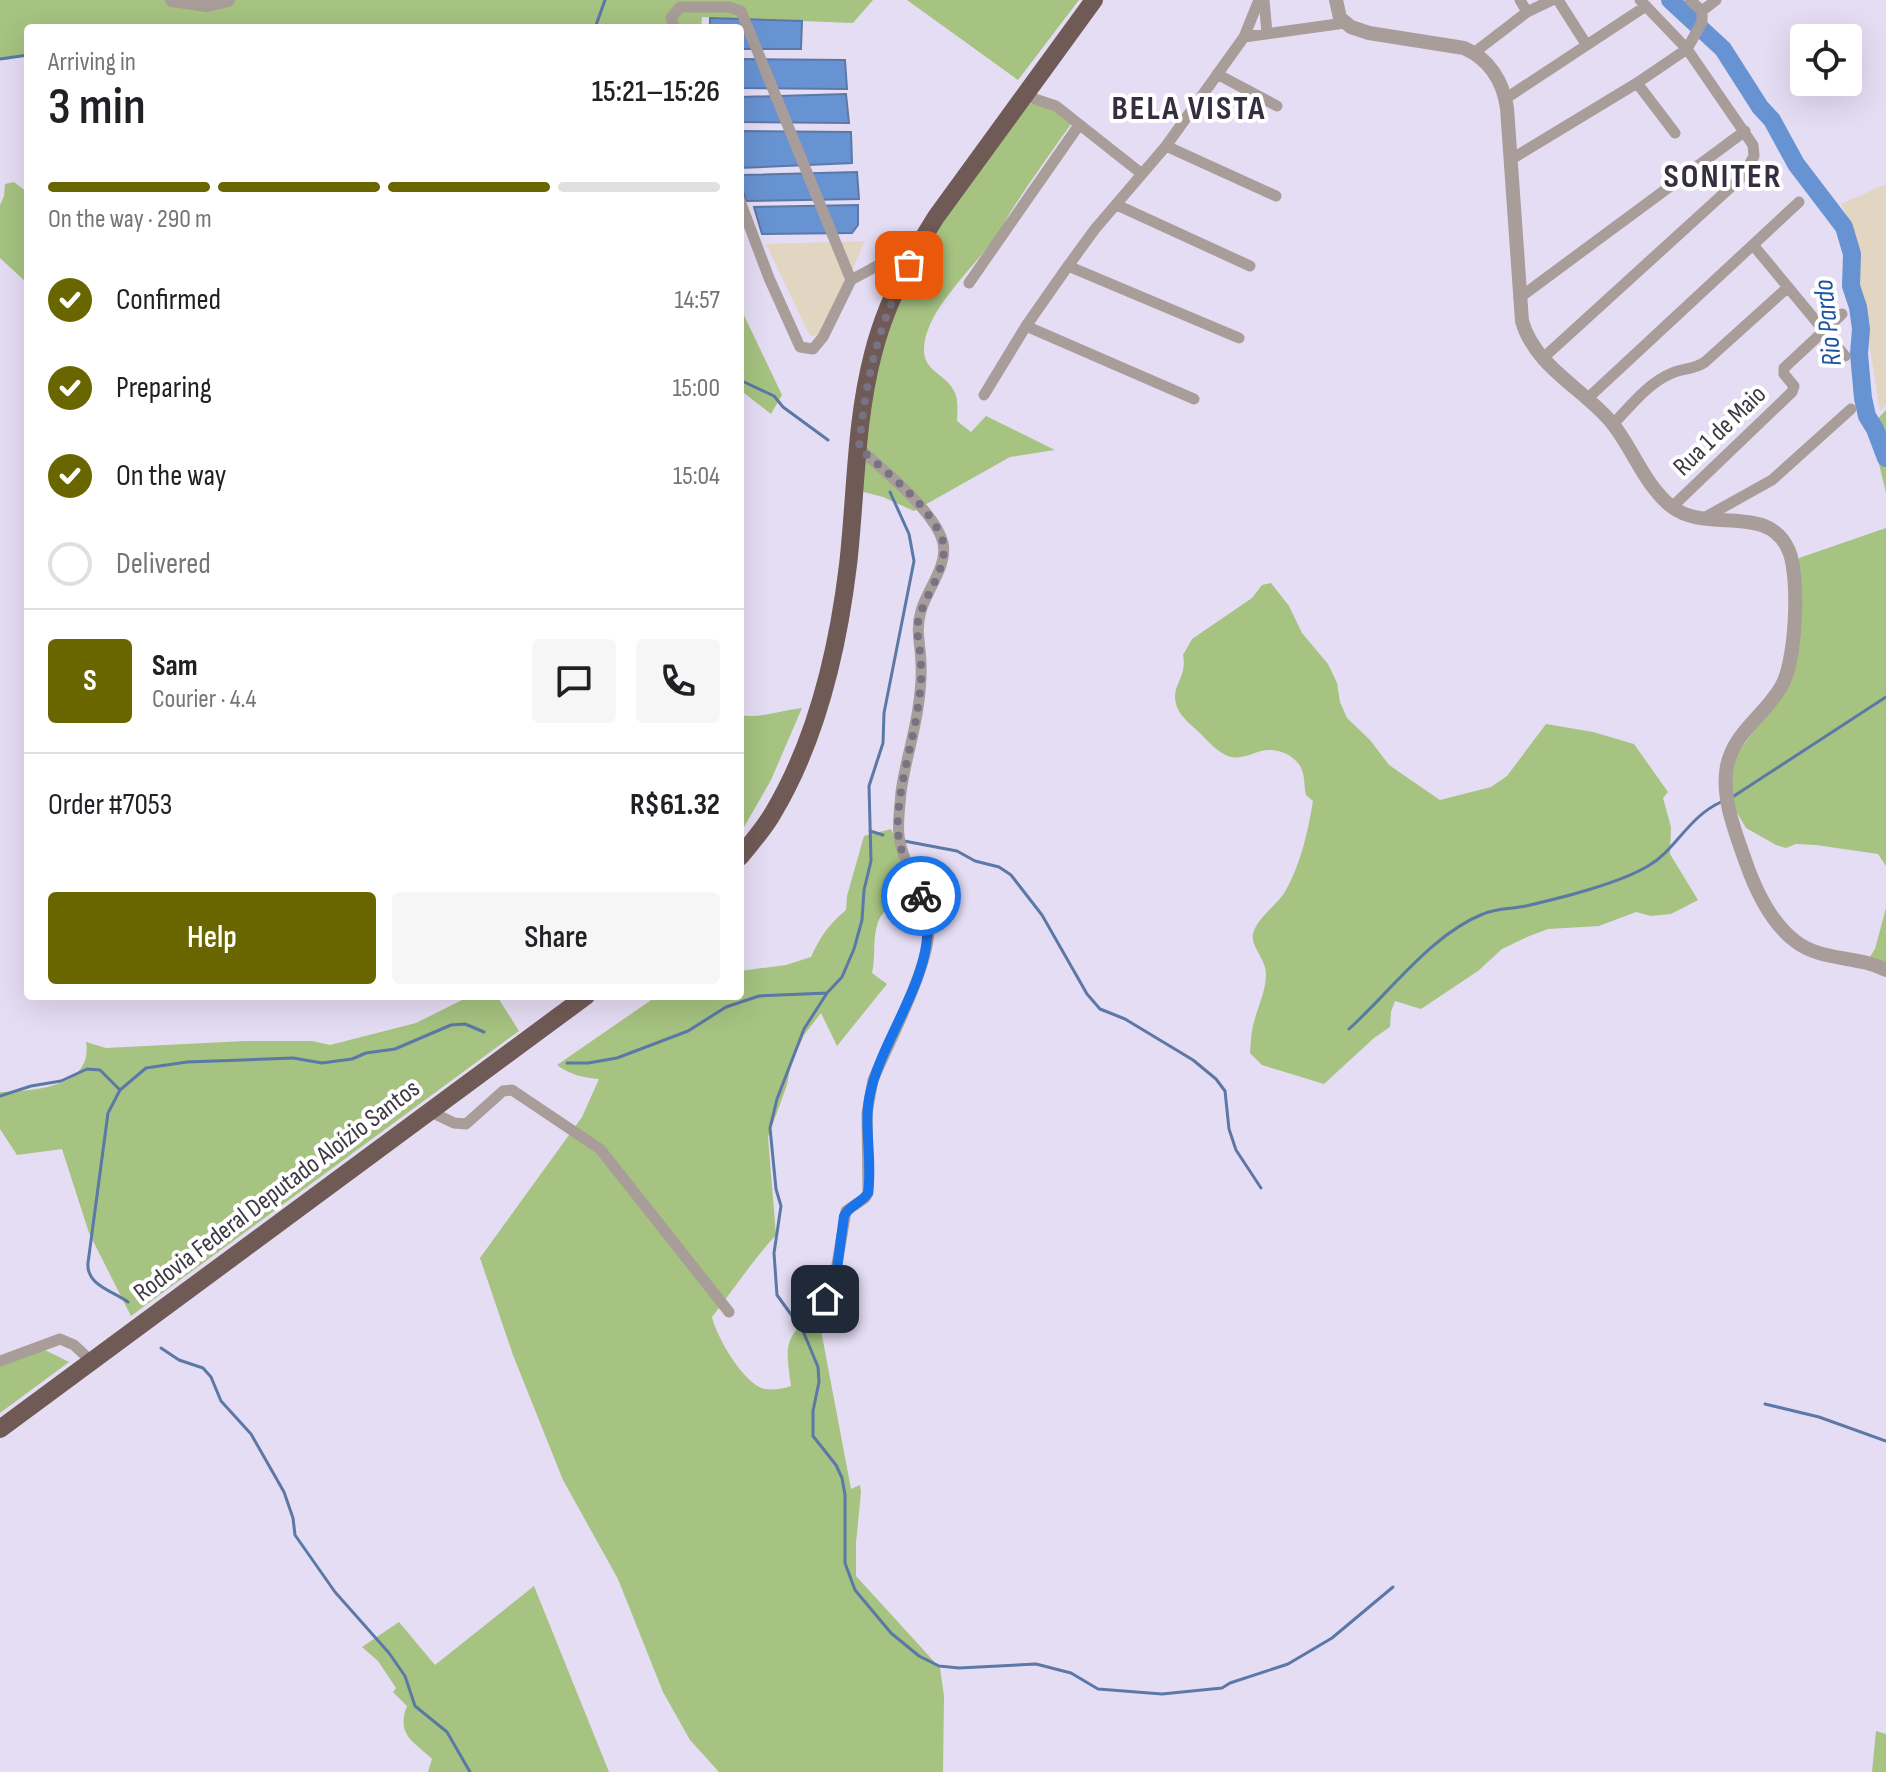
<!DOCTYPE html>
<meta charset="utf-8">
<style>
body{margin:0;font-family:"Sofia Sans Condensed",sans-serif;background:#f6f6f6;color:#202124;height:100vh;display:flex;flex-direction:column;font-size:30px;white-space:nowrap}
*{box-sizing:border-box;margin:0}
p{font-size:26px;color:#757577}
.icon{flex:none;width:44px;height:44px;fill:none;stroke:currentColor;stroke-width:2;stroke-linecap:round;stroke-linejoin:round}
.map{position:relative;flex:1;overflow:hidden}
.side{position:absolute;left:24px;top:24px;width:720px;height:976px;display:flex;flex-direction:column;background:#fff;border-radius:8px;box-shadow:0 8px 32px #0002}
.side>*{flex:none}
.fabs{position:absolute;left:1790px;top:24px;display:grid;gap:16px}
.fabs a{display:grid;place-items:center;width:72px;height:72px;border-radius:8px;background:#fff;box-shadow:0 8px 32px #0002;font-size:40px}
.pin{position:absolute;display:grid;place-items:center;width:68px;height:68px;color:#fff;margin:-34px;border-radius:16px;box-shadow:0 4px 12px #0006}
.courier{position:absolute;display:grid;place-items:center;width:80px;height:80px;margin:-40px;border:6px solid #1a73e8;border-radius:50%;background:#fff;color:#222;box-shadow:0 2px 10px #0007}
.headline em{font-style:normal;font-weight:600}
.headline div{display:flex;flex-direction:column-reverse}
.headline{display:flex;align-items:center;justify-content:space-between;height:136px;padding:0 24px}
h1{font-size:52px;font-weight:600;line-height:60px}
.bar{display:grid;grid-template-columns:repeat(4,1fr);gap:12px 8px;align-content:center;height:96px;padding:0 24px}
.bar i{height:10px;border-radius:6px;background:#e0e0e0}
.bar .selected{background:#696600}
.bar p{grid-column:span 4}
.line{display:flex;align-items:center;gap:20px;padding:0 24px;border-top:2px solid #e0e0e0}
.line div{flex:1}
.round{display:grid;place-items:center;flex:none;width:84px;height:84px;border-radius:8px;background:#f6f6f6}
ol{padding:0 24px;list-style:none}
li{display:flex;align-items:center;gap:24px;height:88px}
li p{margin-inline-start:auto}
li .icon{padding:8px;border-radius:50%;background:#696600;color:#fff;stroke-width:4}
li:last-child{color:#757577}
li i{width:44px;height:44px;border:4px solid #e0e0e0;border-radius:50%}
.action{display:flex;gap:16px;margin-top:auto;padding:16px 24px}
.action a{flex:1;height:92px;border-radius:8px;background:#696600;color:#fff;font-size:32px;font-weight:600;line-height:92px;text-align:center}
.action a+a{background:#f6f6f6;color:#202124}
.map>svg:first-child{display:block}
</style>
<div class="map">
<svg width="1886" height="1772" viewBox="0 0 1886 1772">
<rect width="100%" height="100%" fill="#e5ddf4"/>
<path fill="#e2d6c2" d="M1886,184V405L1880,411L1850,224L1841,204Z
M865,241L824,334L810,336L766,244Z"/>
<path fill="#a6c381" d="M0,0H873L853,23L702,17L701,28H28V54C19,55 9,61 0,60Z
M907,0H1079L1018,80Z
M1025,103C1044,105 1058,110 1071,124C1052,151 1033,177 1015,205C1008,215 1003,226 996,236C974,268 926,309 924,348C923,372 945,373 954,391C959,399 957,412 957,421L971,432L986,416L1055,450L1010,457L914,511L883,497L852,489L890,309L939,220Z
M14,182L28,193V284L0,258V205L4,196L5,184Z
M740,307L782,395L771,414L740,390Z
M1886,410V493L1870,427Z
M1886,528V866L1878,854L1816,845L1796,844L1786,848L1776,845L1746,828L1726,794L1737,754L1789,683L1799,642V558Z
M1271,583L1289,606L1302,633L1328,664L1337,683L1340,702L1347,718L1370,740L1389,765L1440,800L1491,787L1507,776L1546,724L1593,732L1634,744L1668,792L1663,798L1671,827L1670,854L1698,900L1671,914L1651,916L1636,912L1599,926L1548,929L1527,937L1502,949L1478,971L1421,1009L1395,1001L1391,1012L1390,1027L1374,1038L1324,1084L1262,1065L1250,1053C1251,1043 1251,1032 1254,1022C1258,1006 1266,991 1266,974C1266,959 1250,946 1253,934C1257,917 1278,905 1286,890C1301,863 1308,831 1313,801L1306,795C1304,787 1305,778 1302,770C1296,755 1277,747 1261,751C1251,754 1241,759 1231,757C1221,755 1209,743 1202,735C1194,727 1181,718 1177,707C1169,685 1188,679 1183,655L1192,639L1252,598L1262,585Z
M802,708L771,780L740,834V715C761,719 781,710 802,708Z
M891,829C901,850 920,877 899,899C891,907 882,911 878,922C872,939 876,956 872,973L887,984L837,1046L821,1013L804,1035L791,1063L787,1085L768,1137L776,1235C752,1261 734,1289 712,1317C716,1336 744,1385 765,1389C773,1390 783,1389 791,1386C785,1343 784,1339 817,1309L851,1489L860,1485L861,1492L856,1543V1576L940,1668L944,1696L943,1772H719L690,1740L663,1692L618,1579L563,1480L513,1355L480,1258L582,1117L599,1079C585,1078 570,1075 557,1065L657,996H740V971L786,965L811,957C820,937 829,924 846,910L847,896L864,836Z
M1886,908V971L1868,960L1875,949Z
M470,996H497L519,1031L131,1316L89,1233L62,1149L17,1155L0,1129V1092C31,1091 94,1088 86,1042L106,1048L245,1041H312L330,1045L416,1023Z
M35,1345L69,1362L0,1413V1358Z
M534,1586L609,1772H428L432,1759C413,1741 396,1735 407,1706L393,1692L396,1688L378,1661L362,1647L399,1622L435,1665Z
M1876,1731L1886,1734V1772H1872Z"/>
<path fill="#6893d2" stroke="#5b78a7" stroke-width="2" d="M710,18L802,21L801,49H740V28H710Z
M740,59L845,60L847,89L740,88Z
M846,94L849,123L740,122V97Z
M740,131L851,132L852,163L740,168Z
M857,172L859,199L746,201L740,179V175Z
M858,205V225L852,233L762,234L754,207Z"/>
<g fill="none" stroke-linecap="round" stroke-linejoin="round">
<path stroke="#5b78a7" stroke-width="3" d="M595,28L605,0
M0,59L28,55
M740,380L774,396L783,407L828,440
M890,492L909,534L914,561L884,713L883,743L869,786L871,861L864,890L862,920L854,949L842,977L827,993L804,1029L777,1099L770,1128L776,1189L781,1206L774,1253L777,1295L803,1331L818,1367L819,1382L813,1411V1436L836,1465L842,1478L845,1495V1563L855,1590L891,1633L919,1656L939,1666L959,1668L1036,1664L1071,1673L1098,1689L1162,1694L1222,1688L1230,1683L1288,1664L1332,1638L1393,1587
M1734,796L1886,697
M870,831L883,835
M904,841L957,851L975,861L999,867L1011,875L1042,915L1087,994L1100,1009L1125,1019L1193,1060L1216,1079L1225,1091L1229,1129L1236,1150L1261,1188
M1349,1029C1390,992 1432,934 1483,914C1496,908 1512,909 1526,906C1560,898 1618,884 1648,866C1676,850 1688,817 1721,802
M567,1063H588L617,1058L688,1031L726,1007L759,996L827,993
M0,1096L31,1086L61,1081L87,1069L100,1070L119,1089
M128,1302C113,1291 86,1285 88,1263L108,1113L120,1090L146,1068L187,1062L293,1058L322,1063L352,1059L366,1053L395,1049L451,1025L465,1024L484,1032
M161,1348L179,1360L203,1368L211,1377L221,1401L251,1434L284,1492L293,1518L295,1535L335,1592L389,1653L405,1676L415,1706L447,1732L470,1772
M1765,1404L1819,1417L1886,1441"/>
<path stroke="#6893d2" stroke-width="18" d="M1670,0L1723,49L1760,107L1772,120L1796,164L1844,227L1852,254L1851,286L1858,307L1861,329L1859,354L1863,398L1867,416L1875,429L1886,458"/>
<path stroke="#a99d9a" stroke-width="11" d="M1264,0L1267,33
M1520,0L1527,12
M1558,0L1586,44
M1640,0L1687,49L1702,22V11L1716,0
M1690,0L1702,11
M675,28L671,18L680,7H729L741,11L851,280
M1244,37L1259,0
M1475,52L1527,12L1552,0
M1217,74L1277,106
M1637,83L1675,133
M1023,95L1056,106L1142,174
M1505,99L1646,6
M1166,146L1276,196
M1510,160L1637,83L1687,49L1753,145L1754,156L1743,176L1542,359
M740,201L769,278L800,347L813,349L823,337L851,280L919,243
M1117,205L1250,266
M1754,246L1845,356
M1068,266L1239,338
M969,283L1079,125
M1519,298L1745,131
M1026,326L1194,399
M984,395L1026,326L1068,266L1095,229L1166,146L1244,37L1345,23
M1588,398L1799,202
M1613,424C1630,407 1647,384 1670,374C1681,368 1694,370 1705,362L1787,288
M1672,507L1792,392L1794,386L1784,374V368L1842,314
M1702,519L1772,480L1851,409
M429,1111L454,1123L466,1124L503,1091L512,1090L600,1149L729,1312
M809,1315L833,1288L846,1211L865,1198L868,1193L867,1113L873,1080C889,1043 927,970 929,932C931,902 908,875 901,846C896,830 900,808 901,792C905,763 914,736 918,708C920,694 922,679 921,665C921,646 915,630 921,611C927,589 948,566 943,543C936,512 882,469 859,448
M0,1361L60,1339L74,1345L91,1361"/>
<path stroke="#a99d9a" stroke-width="14" d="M172,0L207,5L228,0
M1336,0L1340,18L1351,27L1369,33L1464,48C1489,59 1503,81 1507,108L1522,321C1535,367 1583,388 1612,423C1633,449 1645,486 1672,507C1708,534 1769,502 1789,551C1800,578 1796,663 1781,687C1765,715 1734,732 1727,766C1721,797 1735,831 1745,860C1755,889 1770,922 1795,941C1822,962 1857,955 1886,970"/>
<path stroke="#705a56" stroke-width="18" d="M740,857C751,843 764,829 773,813C816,741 838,648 848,565C856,495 855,423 873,354C885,306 909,259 936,217L1094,0
M0,1429L586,996"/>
</g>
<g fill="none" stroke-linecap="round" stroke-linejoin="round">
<path stroke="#787382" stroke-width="8" stroke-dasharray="0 14.4" d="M909,265C877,328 866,378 859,448C887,473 925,501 941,536C953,563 923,596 918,622C916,636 921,650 921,664C922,678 920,693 918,707C913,745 891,808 900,845C905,862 914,879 921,896"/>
<path stroke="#1a73e8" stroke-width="10" d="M825,1299L835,1284L844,1216C849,1205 862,1203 868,1193C873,1160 863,1126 870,1094C883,1031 948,960 921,896"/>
</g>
<g text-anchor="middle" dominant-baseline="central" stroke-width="8" stroke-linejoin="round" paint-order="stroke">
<g font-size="26" fill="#3e3a44" stroke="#fff">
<text transform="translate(1720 431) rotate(-44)">Rua 1 de Maio</text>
<text transform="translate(277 1191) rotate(-37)">Rodovia Federal Deputado Aloízio Santos</text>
</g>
<g font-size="28" font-style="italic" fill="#1e539f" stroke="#fff">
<text transform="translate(1828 323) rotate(-96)">Rio Pardo</text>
</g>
<g font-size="34" font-weight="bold" letter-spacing="2" fill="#342e40" stroke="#fff">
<text x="1189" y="108">BELA VISTA</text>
<text x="1723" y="176">SONITER</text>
</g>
</g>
</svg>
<div class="fabs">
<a><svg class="icon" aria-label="locate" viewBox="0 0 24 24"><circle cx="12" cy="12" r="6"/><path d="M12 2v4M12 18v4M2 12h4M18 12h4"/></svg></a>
</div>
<div class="pin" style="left:909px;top:265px;background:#ea580c"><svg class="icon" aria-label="bag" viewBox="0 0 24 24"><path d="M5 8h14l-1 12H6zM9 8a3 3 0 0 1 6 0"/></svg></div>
<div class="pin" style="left:825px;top:1299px;background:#1f2937"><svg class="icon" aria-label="home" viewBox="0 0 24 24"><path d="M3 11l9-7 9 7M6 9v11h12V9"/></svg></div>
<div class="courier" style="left:921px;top:896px"><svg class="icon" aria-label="bike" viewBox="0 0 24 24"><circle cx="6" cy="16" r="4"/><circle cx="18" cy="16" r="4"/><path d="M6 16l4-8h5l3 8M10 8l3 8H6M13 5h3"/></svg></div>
<section class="side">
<div class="headline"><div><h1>3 min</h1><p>Arriving in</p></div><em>15:21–15:26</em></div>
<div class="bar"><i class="selected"></i><i class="selected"></i><i class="selected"></i><i></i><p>On the way · 290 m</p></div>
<ol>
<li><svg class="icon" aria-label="check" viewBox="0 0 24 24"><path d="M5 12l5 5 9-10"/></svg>Confirmed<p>14:57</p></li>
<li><svg class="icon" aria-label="check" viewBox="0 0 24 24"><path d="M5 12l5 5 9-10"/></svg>Preparing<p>15:00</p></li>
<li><svg class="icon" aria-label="check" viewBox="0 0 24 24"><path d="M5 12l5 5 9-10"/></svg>On the way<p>15:04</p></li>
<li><i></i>Delivered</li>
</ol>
<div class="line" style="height:144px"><b class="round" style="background:#696600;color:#fff">S</b><div><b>Sam</b><p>Courier · 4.4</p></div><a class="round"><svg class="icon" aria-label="chat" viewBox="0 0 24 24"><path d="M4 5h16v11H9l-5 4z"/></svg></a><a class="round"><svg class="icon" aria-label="phone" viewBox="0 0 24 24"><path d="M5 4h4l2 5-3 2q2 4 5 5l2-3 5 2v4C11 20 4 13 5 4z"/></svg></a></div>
<div class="line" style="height:104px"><div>Order #7053</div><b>R$61.32</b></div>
<div class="action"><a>Help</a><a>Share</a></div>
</section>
</div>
